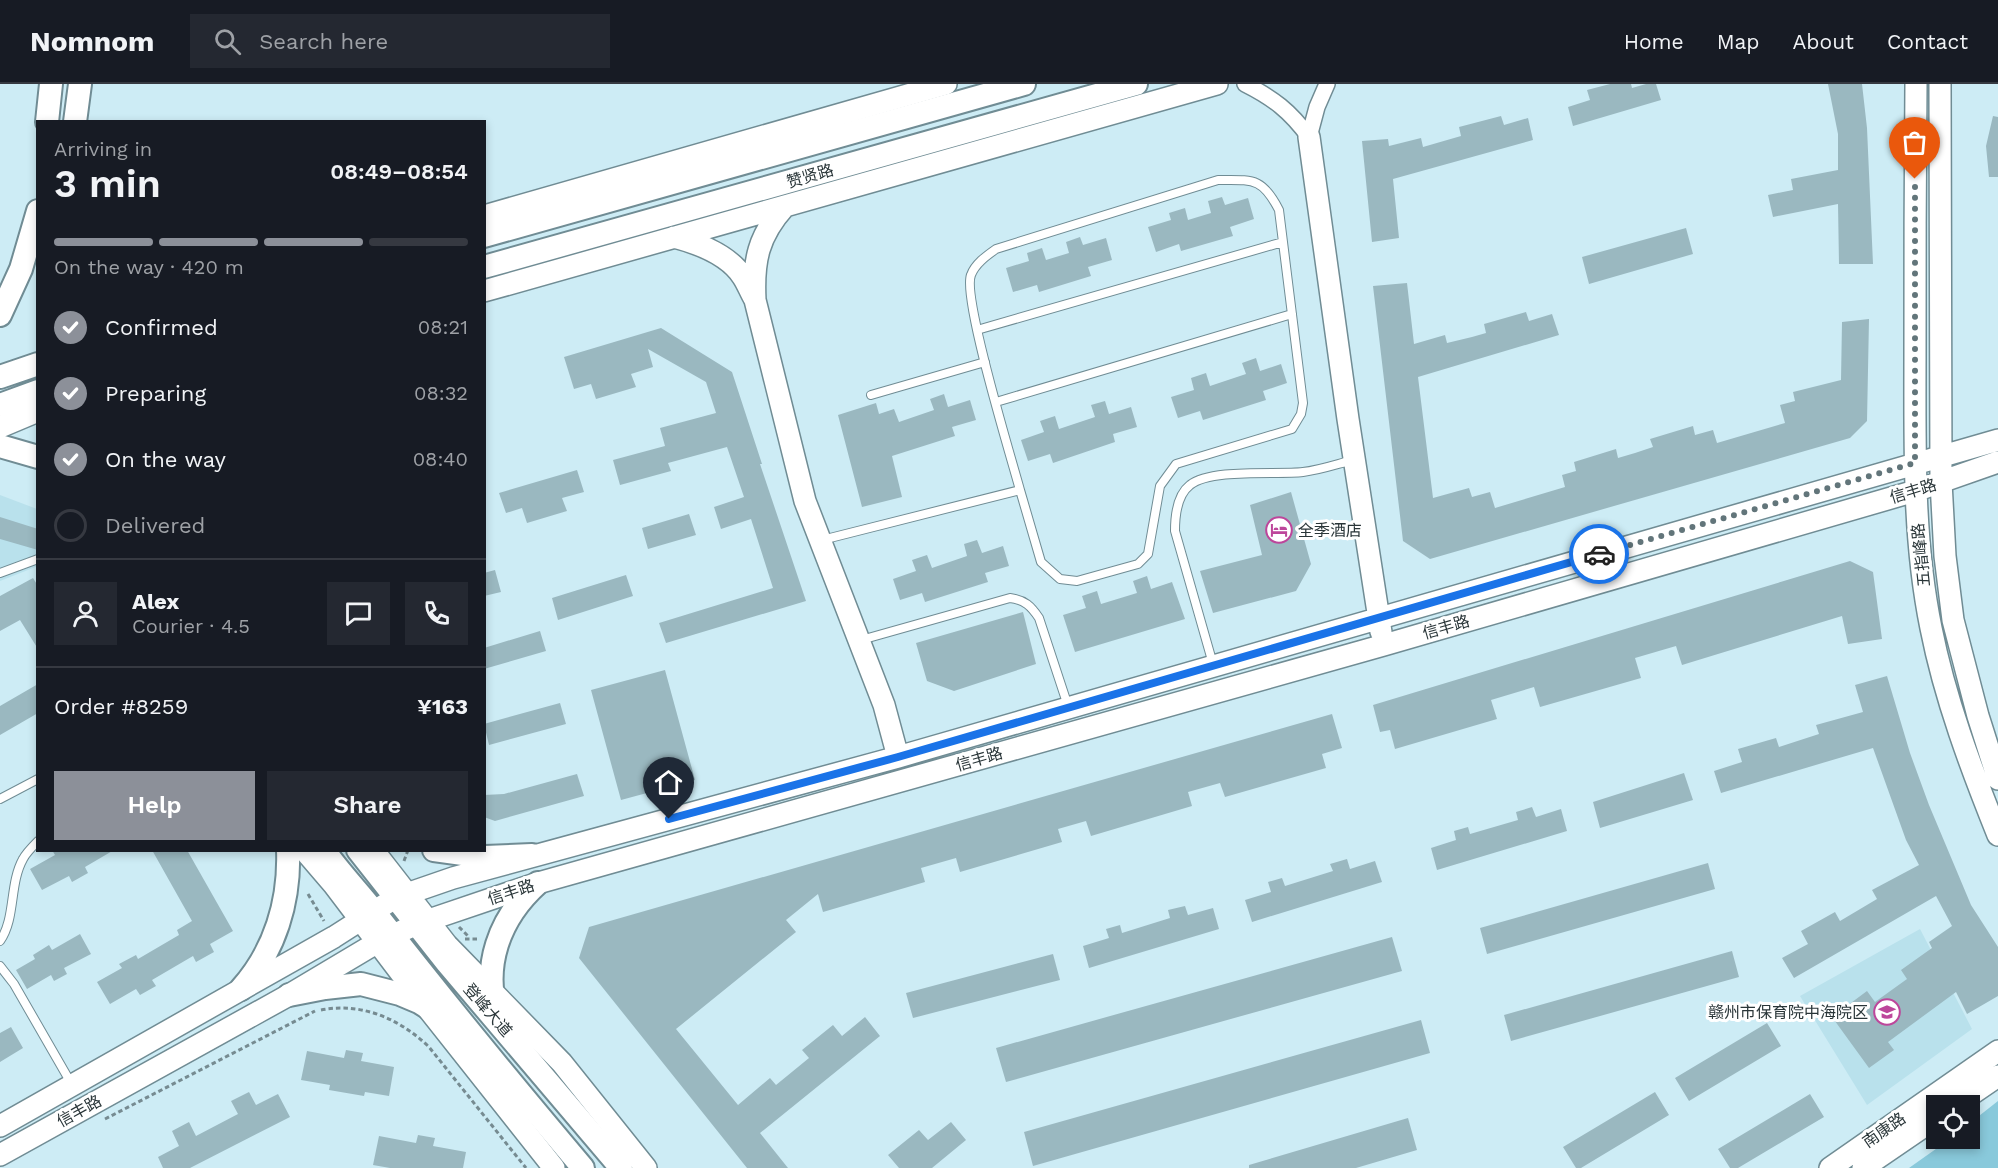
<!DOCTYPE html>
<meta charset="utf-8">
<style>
body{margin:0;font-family:"Work Sans","Noto Sans SC",sans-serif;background:#242831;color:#f1f3f6;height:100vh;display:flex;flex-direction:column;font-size:22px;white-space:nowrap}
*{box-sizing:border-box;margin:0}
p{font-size:20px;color:#9ea1a6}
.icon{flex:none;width:33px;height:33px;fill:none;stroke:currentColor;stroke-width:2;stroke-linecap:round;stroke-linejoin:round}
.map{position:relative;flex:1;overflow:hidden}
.panel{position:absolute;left:36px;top:36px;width:450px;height:732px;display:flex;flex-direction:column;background:#171b24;border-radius:0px;box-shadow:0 3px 9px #0003}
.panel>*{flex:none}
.fabs{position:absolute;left:1926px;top:1011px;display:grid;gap:12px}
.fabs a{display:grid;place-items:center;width:54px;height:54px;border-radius:0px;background:#171b24;box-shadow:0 3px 9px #0003;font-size:30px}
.pin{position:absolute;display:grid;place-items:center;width:51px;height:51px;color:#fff;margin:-62px -26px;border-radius:50% 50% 50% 0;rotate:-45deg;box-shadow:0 0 6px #0007}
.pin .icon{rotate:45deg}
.courier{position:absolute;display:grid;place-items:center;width:60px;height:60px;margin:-30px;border:4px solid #1a73e8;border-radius:50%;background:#fff;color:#222;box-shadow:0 2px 8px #0007}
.overview em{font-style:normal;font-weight:600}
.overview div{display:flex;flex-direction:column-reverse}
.overview{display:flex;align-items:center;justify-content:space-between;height:102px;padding:0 18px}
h1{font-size:39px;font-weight:600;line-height:45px}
.bar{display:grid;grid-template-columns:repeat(4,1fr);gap:9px 6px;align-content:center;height:72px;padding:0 18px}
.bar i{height:8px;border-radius:4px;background:#363941}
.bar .current{background:#8c9099}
.bar p{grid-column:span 4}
.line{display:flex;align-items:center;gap:15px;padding:0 18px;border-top:2px solid #363941}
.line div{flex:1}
.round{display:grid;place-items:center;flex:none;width:63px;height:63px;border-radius:0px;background:#242831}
ol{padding:0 18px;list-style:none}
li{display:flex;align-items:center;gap:18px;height:66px}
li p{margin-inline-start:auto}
li .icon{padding:6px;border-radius:50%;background:#8c9099;color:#fff;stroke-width:4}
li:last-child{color:#9ea1a6}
li i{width:33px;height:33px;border:3px solid #363941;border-radius:50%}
.button{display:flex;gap:12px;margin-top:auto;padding:12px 18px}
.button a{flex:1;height:69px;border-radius:0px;background:#8c9099;color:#fff;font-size:24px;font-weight:600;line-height:69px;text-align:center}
.button a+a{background:#242831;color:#f1f3f6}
header{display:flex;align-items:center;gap:36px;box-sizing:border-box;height:84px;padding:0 30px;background:#171b24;border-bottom:2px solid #363941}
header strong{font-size:28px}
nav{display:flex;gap:33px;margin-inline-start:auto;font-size:21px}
.search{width:420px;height:54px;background:#242831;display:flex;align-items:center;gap:15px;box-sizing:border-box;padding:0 21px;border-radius:0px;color:#9ea1a6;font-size:22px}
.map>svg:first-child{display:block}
</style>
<header>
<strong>Nomnom</strong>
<div class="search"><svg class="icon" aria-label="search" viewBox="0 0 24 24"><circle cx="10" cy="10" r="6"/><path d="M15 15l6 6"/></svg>Search here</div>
<nav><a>Home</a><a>Map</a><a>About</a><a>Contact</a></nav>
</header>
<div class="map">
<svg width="1998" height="1084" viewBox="0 0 1998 1084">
<rect width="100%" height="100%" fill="#cdecf5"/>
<path fill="#b9e1ec" d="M0,411L37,425L38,482L0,497Z
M1920,845L1972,945L1867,1021L1800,912Z"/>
<path fill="#89c9db" d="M1998,1017V1084H1909L1950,1055L1970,1054V1039Z"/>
<path fill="#9ab8c0" d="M1610,0H1631L1632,4L1646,0H1656L1661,16L1573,42L1568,23L1590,16L1587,6Z
M1828,0H1862L1867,44L1873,180H1839L1838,120L1773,133L1768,111L1793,106L1791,95L1838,86V50Z
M1501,32L1504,41L1528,34L1533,56L1393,95L1399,154L1372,158L1362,57L1388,55L1389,62L1421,54L1423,63L1461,52L1459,43Z
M1993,32L1998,33V93H1989L1986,62Z
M1222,113L1225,121L1248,114L1254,135L1230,143L1233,152L1181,167L1179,160L1156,168L1148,143L1171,136L1169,129L1185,124L1188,136L1211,129L1208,117Z
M1686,144L1693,170L1589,200L1582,173Z
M1080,153L1083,161L1106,154L1112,176L1088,183L1091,192L1039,208L1037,201L1013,208L1006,184L1029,177L1027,169L1042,164L1046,176L1069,169L1066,158Z
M1407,199L1414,260L1445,251L1447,259L1472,253L1486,249L1484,240L1526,228L1529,237L1552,230L1559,251L1418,293L1433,414L1469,404L1472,413L1490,408L1495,424L1565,403L1562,391L1576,387L1574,378L1616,365L1618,374L1635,369L1653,363L1650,355L1693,342L1695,351L1713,346L1717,359L1785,339L1780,321L1795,317L1793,308L1841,296L1842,238L1869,235L1867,337L1850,354L1430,475L1403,457L1373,202Z
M661,244L732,288L762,380H760L806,517L666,559L659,539L773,504L751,435L721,445L714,423L744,413L727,363L668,379L671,387L620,401L613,376L665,362L660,344L716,329L706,298L648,265L653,283L631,290L636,303L596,315L591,300L574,305L564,273Z
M1256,274L1260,287L1281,280L1287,299L1263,307L1266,316L1203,336L1200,327L1178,334L1171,313L1194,306L1191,294L1206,289L1210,302L1246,290L1242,279Z
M944,310L948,323L970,316L976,336L952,343L955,352L892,372L902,413L862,423L838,331L876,319L879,330L894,325L899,338L934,326L930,315Z
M1105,317L1109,330L1131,323L1137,343L1113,350L1115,358L1053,379L1050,370L1028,377L1021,356L1044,348L1040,337L1055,332L1059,345L1095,333L1091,321Z
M577,386L584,408L562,414L567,427L527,439L522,424L506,429L499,409Z
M1291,408L1311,480L1296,507L1213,529L1200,487L1262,471L1250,421Z
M689,430L696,451L648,465L642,444Z
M0,433L38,445V466L0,455Z
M977,456L982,469L1003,462L1009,482L985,489L988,498L925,518L922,509L900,516L893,495L916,487L912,476L927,471L932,484L967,472L964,460Z
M1850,477L1873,488L1882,555L1848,560L1842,532L1682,581L1676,562L1635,574L1641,594L1540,623L1534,603L1491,616L1497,635L1395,665L1390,646L1380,648L1373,621Z
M495,486L501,508L484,512V489Z
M626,491L633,512L558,536L552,514Z
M1147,492L1151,505L1172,498L1185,535L1075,568L1063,531L1086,524L1082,512L1097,507L1101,520L1137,509L1133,497Z
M33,494L38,502V565L20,536L0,547V512Z
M1023,528L1036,580L954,607L927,597L916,559Z
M540,547L546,567L484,585V564Z
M665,586L695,696L621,716L591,606Z
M1887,592L1910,669L1929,721L1971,821L1998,863V912L1967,930L1956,908L1888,958L1894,966L1869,984L1832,933L1867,907L1875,918L1907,895L1901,886L1932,864L1929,858L1952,842L1936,812L1794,894L1782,874L1808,860L1801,847L1835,828L1840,837L1877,815L1872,806L1919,781L1906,756L1873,664L1721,709L1714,687L1742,678L1738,665L1776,654L1779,663L1819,650L1816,641L1863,628L1855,601Z
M38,600V629L0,651V622Z
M560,619L566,640L489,661L484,640Z
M1332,630L1342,664L1322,670L1326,684L1225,713L1220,699L1188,708L1192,722L1091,752L1086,737L1058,745L1062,758L960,788L956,774L921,784L925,798L823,828L818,810L786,836L796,848L676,945L738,1021L770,994L776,1001L809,974L802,966L833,941L842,952L865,933L880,952L760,1049L788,1084H747L579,874L589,843Z
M1684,689L1693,716L1600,744L1593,718Z
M577,690L584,712L495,737L484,733V711L504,710Z
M1532,723L1536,733L1561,725L1567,747L1437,786L1431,764L1456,756L1454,747L1468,743L1470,750L1518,736L1516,728Z
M52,766H114L85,783L88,789L72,798L69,792L42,806L30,785L55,771Z
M152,766H187L233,847L210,860L214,868L196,878L193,872L152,896L156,902L140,911L136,905L110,920L97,898L122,884L119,880L136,871L138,875L179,851L177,846L192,837Z
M1347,775L1350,785L1375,777L1382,798L1252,838L1245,816L1271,808L1268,798L1282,794L1285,802L1333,787L1330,780Z
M1708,779L1715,805L1487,870L1480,844Z
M1185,822L1188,831L1213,824L1219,845L1089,884L1083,862L1109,854L1106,845L1120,841L1122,849L1170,834L1168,826Z
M80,850L91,870L64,884L67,890L54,897L51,891L27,905L16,886L35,875L33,871L49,861L52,866Z
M1392,853L1402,887L1006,998L996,964Z
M1732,867L1739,893L1511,957L1504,931Z
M1053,870L1060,896L913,934L906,909Z
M1421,936L1430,969L1033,1082L1024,1048Z
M1767,939L1781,962L1689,1017L1675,994Z
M11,943L23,964L0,978V949Z
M346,966L363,969L361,977L394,983L389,1012L365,1008L364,1012L329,1006L330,1001L301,996L307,967L344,974Z
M249,1008L256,1021L278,1010L290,1033L190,1084H163L158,1073L179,1062L172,1047L189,1038L196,1052L238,1030L231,1017Z
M1655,1008L1669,1031L1581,1084H1576L1563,1063Z
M1810,1010L1824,1033L1738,1084H1730L1718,1065Z
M1408,1034L1417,1066L1356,1084H1249V1081Z
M951,1038L966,1056L932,1084H899L888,1071L919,1046L928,1056Z
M418,1051L435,1054L433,1062L466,1068L463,1084H390L373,1081L379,1052L416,1059Z"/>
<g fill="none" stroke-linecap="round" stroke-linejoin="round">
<g stroke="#708c94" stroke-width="10">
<path id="lane" d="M977,246L1283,158
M871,311L985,278
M996,318L1292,230
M822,456L1020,406L1041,478L1060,495L1077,497L1138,480L1148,470L1160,402L1176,380L1292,345L1301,330L1303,319L1279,126C1262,93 1253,96 1218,96L996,165C986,172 975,180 971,191C962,213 1011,373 1020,406
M0,489L38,475
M861,556L1010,514C1025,516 1031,522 1039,534L1068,622
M1213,580L1175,447C1175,431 1177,411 1190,401C1211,384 1277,391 1303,388C1320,386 1337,380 1353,376
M0,715L38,695
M0,857C16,834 9,800 23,775C26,769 33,762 38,757
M0,882L14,900L71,999"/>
</g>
<g stroke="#708c94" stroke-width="18">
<path id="street" d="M1245,0C1273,14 1290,27 1309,53
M1309,53L1317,23L1327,0"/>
</g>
<g stroke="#708c94" stroke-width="24">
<path id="secondary" d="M1916,0C1915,92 1915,185 1915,277C1915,367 1913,456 1931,544C1945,615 1971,684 1998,751
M1940,0L1941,398L1945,472L1953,536L1978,632L1998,695
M1309,53L1348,335L1381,548
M785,122C758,152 753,177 755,216L805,417L884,621L898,673
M484,132L946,0
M674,153C697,159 729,171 743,193C747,199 750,207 754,214
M484,207L1217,0
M0,343L38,327
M304,766L334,801L425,921L554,1084
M373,766L447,861L562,979L646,1084
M1954,1022L1998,992
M0,1042L334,853L395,814L453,794L898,673L1998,356
M0,1071L289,911L378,858L417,840L538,799L1384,561L1915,407L1998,378
M1830,1084L1998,967
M1863,1084L1936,1034"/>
</g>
<g stroke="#708c94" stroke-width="26">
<path id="primary" d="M47,38L51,0
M75,38L80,0
M484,152L1024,0
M484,183L1136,0
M0,231L21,185L38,127
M0,293L38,280
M0,321L38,307
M0,362L38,373
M324,766C340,789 359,808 376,830C443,916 512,1000 583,1084
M358,766L447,879L621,1084
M434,766L485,773L532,771
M241,905C275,867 290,817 288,766
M289,911L325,904L361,900L400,910L419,918L457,942
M498,934C481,883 499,834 538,799"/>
</g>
<path stroke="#768b91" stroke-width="3" stroke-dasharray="4.5 3" stroke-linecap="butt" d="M404,777L408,766
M308,810L324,837
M459,843L469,853
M465,855H479
M321,926C362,918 400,935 429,963L526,1084
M105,1035L315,927"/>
<use href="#lane" stroke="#fff" stroke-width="8"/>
<use href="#street" stroke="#fff" stroke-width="15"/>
<use href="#secondary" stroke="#fff" stroke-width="21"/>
<use href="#primary" stroke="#fff" stroke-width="22"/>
</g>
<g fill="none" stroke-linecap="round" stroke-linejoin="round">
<path stroke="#62757a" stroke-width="6" stroke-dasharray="0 10.8" d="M1599,470L1915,379V95"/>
<path stroke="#1a73e8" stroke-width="8" d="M669,735L898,673L1599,470"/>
</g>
<defs>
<g id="hotel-ring" transform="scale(1.35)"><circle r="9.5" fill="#fff" stroke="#bd469b" stroke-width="1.5"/><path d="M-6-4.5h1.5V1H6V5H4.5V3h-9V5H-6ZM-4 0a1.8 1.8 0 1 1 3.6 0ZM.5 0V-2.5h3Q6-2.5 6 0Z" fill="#bd469b"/></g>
<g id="school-ring" transform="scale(1.35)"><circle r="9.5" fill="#fff" stroke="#bd469b" stroke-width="1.5"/><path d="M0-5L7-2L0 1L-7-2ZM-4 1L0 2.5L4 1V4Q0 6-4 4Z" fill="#bd469b"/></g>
</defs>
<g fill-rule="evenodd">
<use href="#hotel-ring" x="1279" y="446"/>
<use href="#school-ring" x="1887" y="928"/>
</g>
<g text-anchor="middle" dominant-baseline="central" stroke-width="6" stroke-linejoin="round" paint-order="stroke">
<g font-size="16" fill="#293538" stroke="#fff">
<text transform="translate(810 92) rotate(-16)">赞贤路</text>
<text transform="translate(1913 407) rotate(-17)">信丰路</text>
<text transform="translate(1921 471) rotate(-96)">五指峰路</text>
<text transform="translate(1446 543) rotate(-16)">信丰路</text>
<text transform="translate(979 675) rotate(-16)">信丰路</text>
<text transform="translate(511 808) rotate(-18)">信丰路</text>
<text transform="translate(488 926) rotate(49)">登峰大道</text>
<text transform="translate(79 1027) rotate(-29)">信丰路</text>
<text transform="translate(1884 1046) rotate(-35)">南康路</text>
</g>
<g font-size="16" fill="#293538" stroke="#fff" text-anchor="start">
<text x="1298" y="446">全季酒店</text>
<text x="1868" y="928" text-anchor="end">赣州市保育院中海院区</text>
</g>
</g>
</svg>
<div class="fabs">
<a><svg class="icon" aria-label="locate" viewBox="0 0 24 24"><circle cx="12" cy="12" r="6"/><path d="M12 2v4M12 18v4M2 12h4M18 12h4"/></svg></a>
</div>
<div class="pin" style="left:1915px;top:95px;background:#ea580c"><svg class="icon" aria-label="bag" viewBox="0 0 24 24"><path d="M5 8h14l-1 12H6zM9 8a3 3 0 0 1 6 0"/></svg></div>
<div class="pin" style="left:669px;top:735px;background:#1f2937"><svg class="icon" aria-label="home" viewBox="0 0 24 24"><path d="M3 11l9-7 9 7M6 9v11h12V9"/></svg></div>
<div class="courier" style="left:1599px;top:470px"><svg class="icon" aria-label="car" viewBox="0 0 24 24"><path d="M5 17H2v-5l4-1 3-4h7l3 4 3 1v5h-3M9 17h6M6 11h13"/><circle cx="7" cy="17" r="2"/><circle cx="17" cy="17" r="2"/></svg></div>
<section class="panel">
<div class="overview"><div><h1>3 min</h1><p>Arriving in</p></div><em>08:49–08:54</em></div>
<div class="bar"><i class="current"></i><i class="current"></i><i class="current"></i><i></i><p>On the way · 420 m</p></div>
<ol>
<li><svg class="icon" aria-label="check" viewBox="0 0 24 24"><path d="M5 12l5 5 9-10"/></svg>Confirmed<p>08:21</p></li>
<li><svg class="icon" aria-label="check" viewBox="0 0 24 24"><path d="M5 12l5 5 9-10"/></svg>Preparing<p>08:32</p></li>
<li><svg class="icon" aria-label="check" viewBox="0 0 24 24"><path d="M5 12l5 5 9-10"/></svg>On the way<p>08:40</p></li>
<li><i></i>Delivered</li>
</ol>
<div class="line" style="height:108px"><a class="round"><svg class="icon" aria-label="person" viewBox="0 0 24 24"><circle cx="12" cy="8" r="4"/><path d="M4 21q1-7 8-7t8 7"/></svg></a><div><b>Alex</b><p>Courier · 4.5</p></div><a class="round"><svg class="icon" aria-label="chat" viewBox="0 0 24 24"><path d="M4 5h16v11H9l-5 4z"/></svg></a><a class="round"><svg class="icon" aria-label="phone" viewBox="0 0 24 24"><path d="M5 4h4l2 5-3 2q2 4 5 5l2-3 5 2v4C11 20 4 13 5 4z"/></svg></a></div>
<div class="line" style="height:78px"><div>Order #8259</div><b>¥163</b></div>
<div class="button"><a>Help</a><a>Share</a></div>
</section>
</div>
